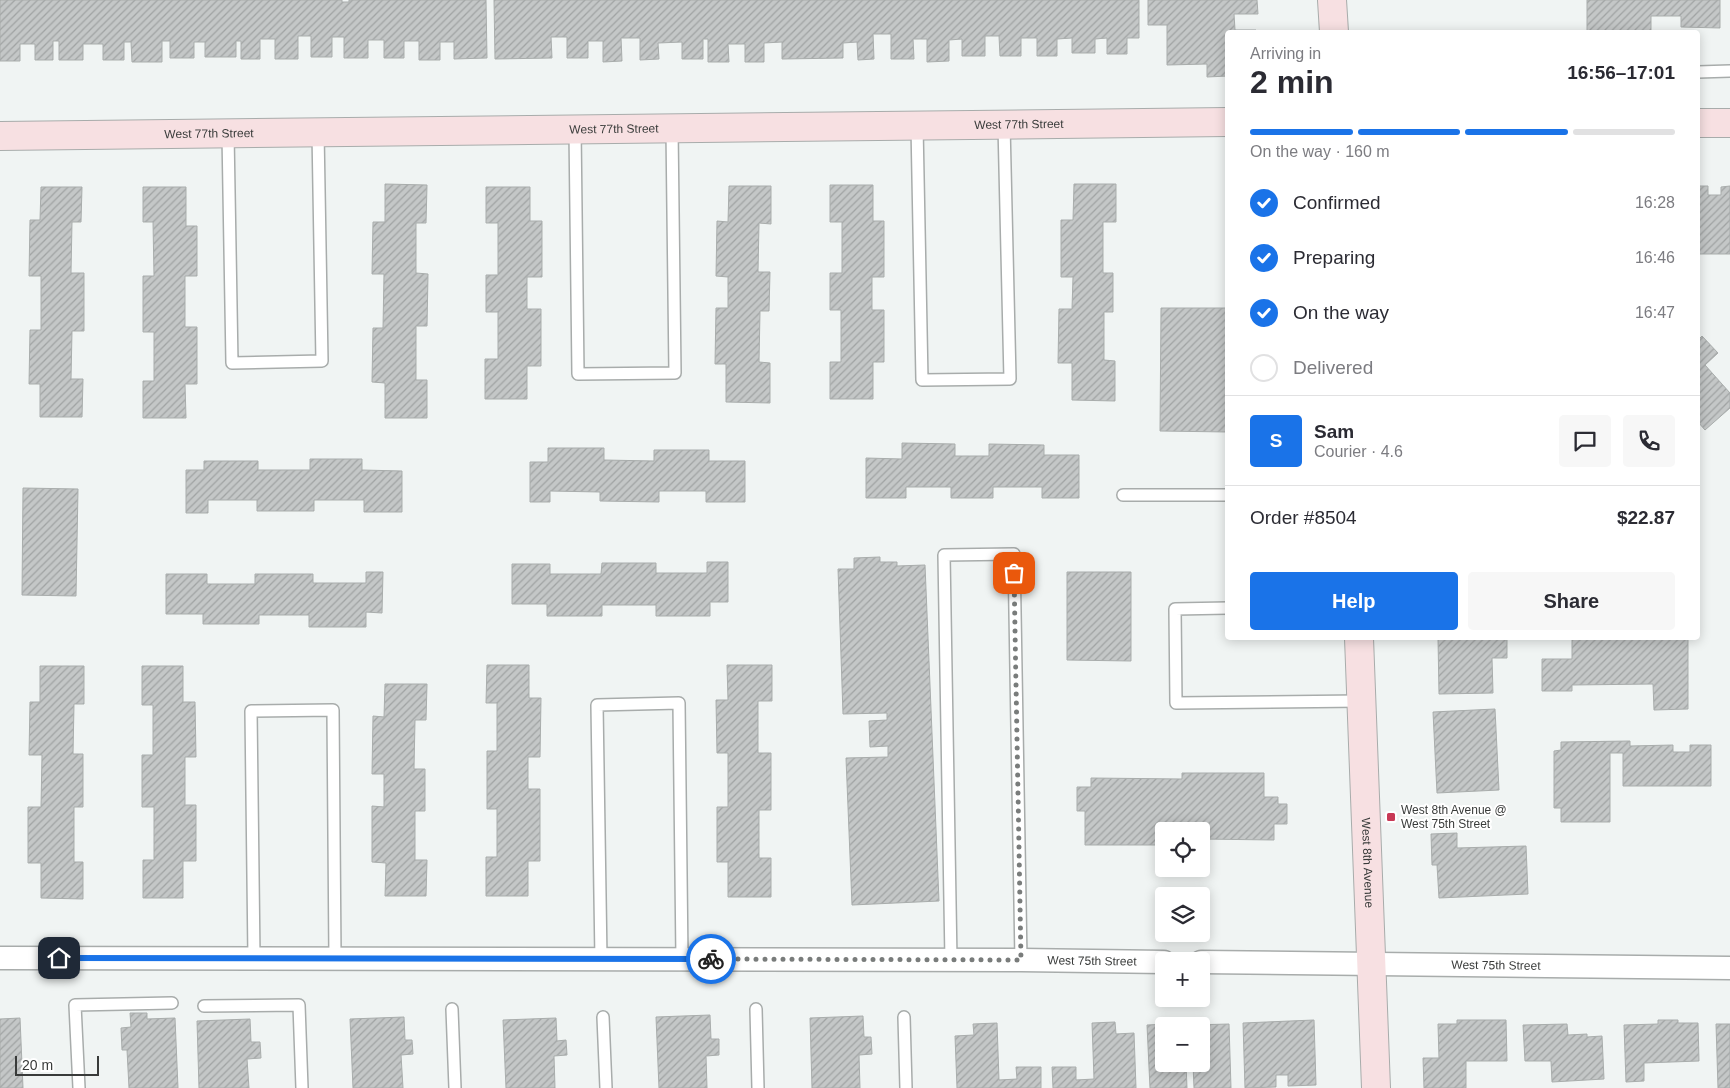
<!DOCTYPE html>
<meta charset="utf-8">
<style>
body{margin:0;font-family:Arial,sans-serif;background:#f7f7f7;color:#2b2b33;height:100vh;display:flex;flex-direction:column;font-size:19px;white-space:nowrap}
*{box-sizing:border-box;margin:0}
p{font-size:16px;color:#7c7c81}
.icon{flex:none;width:28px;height:28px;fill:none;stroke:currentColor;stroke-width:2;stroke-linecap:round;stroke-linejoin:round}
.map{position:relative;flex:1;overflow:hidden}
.details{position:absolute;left:1225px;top:30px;width:475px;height:610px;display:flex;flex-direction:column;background:#fff;border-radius:5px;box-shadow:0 2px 12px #0003}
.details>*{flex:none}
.tools{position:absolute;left:1155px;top:822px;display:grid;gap:10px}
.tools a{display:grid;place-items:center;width:55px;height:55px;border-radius:5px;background:#fff;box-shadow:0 2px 12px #0003;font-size:25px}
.scale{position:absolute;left:15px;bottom:12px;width:84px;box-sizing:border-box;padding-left:5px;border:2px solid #393b3a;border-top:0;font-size:14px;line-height:18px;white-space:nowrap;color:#393b3a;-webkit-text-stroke:4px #fff;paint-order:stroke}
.pin{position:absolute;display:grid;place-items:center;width:42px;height:42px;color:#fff;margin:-21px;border-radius:10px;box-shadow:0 2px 8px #0006}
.courier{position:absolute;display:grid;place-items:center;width:50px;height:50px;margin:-25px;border:4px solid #1a73e8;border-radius:50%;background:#fff;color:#222;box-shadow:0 1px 6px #0007}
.summary em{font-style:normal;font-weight:700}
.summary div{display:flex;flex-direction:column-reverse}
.summary{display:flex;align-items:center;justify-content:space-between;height:85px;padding:0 25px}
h1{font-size:32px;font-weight:700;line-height:38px}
.bar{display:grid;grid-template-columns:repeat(4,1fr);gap:8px 5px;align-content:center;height:60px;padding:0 25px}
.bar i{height:6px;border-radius:4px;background:#e1e1e2}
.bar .on{background:#1a73e8}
.bar p{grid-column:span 4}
.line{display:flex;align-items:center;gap:12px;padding:0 25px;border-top:1px solid #e1e1e2}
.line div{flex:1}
.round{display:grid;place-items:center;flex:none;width:52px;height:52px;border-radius:5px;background:#f7f7f7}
ol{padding:0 25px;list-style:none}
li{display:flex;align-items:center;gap:15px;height:55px}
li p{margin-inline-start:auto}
li .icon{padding:5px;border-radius:50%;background:#1a73e8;color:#fff;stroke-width:4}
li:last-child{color:#7c7c81}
li i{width:28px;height:28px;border:2px solid #e1e1e2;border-radius:50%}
.primary-button{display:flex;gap:10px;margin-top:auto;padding:10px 25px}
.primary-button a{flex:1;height:58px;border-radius:5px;background:#1a73e8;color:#fff;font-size:20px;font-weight:700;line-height:58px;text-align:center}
.primary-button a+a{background:#f7f7f7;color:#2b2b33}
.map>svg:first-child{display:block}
</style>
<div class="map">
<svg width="1730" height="1088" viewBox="0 0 1730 1088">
<defs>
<pattern id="building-hatch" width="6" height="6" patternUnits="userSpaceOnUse" patternTransform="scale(1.25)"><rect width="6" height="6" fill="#c4c7c7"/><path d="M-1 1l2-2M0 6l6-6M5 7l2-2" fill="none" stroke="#a0a3a3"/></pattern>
</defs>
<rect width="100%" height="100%" fill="#f0f4f3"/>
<path fill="url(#building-hatch)" stroke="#a9adac" d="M0,0H342V2H349V0H486L487,58L454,59V42H440V60H419V41H404V58H384V40H368V58H344V37H332V57H311V36H298V59H275V39H260V59H241V41H236V57H205V42H194V58H170V41H162V62H132L131,42H124V60H103V44H83V60H59V41H53V60H35V44H20V61H0Z
M494,0H1139V38H1127V54H1107V38L1095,39V53H1072V38L1057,39V56H1037V38H1021V56H1000L999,36H985V56H962V39L949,40V61L927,62V39H913L914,59H891V34H873L874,59L858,60L857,42L843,43V58L782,59V42L764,43V62H745V44H728L729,62H708V39H703V59H682V42L658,43L659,59L640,60V38H621L622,61L603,62V41H588V58H567V37H551L552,58L495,59Z
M1148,0H1257L1258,14H1234L1235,30H1256V32H1228V76L1207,77V64L1167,65V25H1148Z
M1587,0H1720V28L1681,27V16H1651V32H1587Z
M385,184L427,185L426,223H416V273L428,274L427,326H416V380H427V418H385V383L372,382L373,328H383L384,274H372L373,222H385Z
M1074,184H1116V222H1103V273H1113V312H1104V360L1115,361V401L1072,400V363H1058L1059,309H1072L1073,277H1061V220H1073Z
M830,185H873V221H884V277H872V310H884V362H873V399H830V362H841V310H830V273H842V222H830Z
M729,186H771V224L759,223L758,272H770L769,311H760L759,362L770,363V403L726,402V364H715L716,308H728V277L716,276L717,221L728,222Z
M1698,186H1708V195H1721V187L1730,186V254H1698Z
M41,187H82L81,222H72L71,273H84V331H72L71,379H83L82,417H40V384H29L30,330H41V276H29L30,220H40Z
M143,187H186V226H197V276H185V327H197V384H185L186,418H143V381H154V332H143V276H154L153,222H143Z
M486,187H530V221H542V277H527V309H541V366H527V399H485V359H498V312H486V275H498V223H486Z
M1161,308H1228V432L1160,431Z
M1702,336L1718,353L1705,365L1730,393V408L1705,430L1698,422V340Z
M902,443L955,444V456H989V444L1044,445V455H1079V498H1042V487H993V498H951V487H906V498H866V458L902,459Z
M548,448H604V460L654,461V450H709V461H745V502H706V491H659V502L600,501V492L550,491V502H530V462H548Z
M310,459H362V470L402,471V512H364V500H314V511H257V500H208V513H186V470H204V461H258V470H310Z
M23,488L78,489L76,596L22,595Z
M880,557V562H897V566L925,565L939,901L852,905L846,758L888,757V746L870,747L869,721L887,720V713L843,714L838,569H854V558Z
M707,562H728V602H710V616H656V605H602V616H547V604H512V564H550V574H601L602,563H656V573H707Z
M366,572H383L382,613L366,612V627H309V615H259V624H203V614H166V574H207V584H255V574H313V583H366Z
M1067,572H1131V661L1067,660Z
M1438,638H1507V658H1492L1493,693L1439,694Z
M1572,638H1688V709L1654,710L1653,684L1572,685V691H1542V659H1572Z
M487,665H529V698H541L540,757H528V789H540V861H528V896H486V857H497V809H487V751H497V703H486Z
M727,665H772V701H758V753H771V810H759V858H771V897H728V862H717V807H728V753H717L716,700H728Z
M40,666H84V704H74L73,754H83V807H74V862H83V899L41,898V863H28V807H41L42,755H29L30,702H40Z
M142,666H183V702H195L196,757H185V805H196V861H183V898H143V860H154V807H142V755H153V705H142Z
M385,684H427L426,720H415L414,769H425V811H415V860H427L426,896H385L386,863L372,862V806L384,807V774H372L373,716L384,717Z
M1495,709L1499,790L1437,793L1433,712Z
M1630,741V746L1673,745V752H1690V745H1711V786H1623V753H1610V822H1561V808H1554V751L1561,750V742Z
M1182,773H1264V797H1278V804H1287V824H1274V840L1201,839V831H1164V866H1157V845H1085V811H1077V787H1091V778L1182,779Z
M1457,833V848L1526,846L1528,894L1439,898L1437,865H1432L1431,834Z
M130,1013H147V1019L175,1018L178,1088H129L127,1050H122L121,1028L131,1027Z
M710,1015L711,1039H719V1055L706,1056L707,1088H659L656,1017Z
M863,1016L864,1037H871L872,1054L859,1055L860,1088H812L810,1018Z
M404,1017L405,1040H412L413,1054L401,1055L403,1088H353L350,1019Z
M20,1018L23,1088H0V1019Z
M556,1018L557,1041L566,1040L567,1055L554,1056L555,1088H506L503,1020Z
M250,1019L251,1042H260L261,1058L247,1059L249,1088H199L197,1021Z
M1314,1020L1316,1085L1288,1086V1075H1276V1087L1245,1088L1243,1023Z
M1457,1020H1506L1507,1061H1466V1088H1424L1423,1058H1439L1438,1024H1457Z
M1658,1020H1678V1023H1698L1699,1061L1644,1063V1081L1626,1082L1624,1025L1658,1024Z
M1115,1022L1116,1034L1134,1033L1136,1088H1053L1052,1067H1076V1080L1094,1079L1092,1023Z
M997,1023L999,1080L1017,1079L1016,1067H1041V1088H957L955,1036L974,1035L973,1024Z
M1169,1024V1026H1164V1064H1186L1187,1088H1150L1147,1025Z
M1229,1024L1231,1088H1194L1193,1064H1201V1026H1191V1025Z
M1567,1024L1568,1035L1587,1034V1037L1602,1036L1604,1079L1552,1082L1551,1061H1525L1523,1025Z
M1716,1024H1730V1088H1718Z"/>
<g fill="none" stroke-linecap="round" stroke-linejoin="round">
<g stroke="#a8acab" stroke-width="14">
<path id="lane" d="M1698,72L1730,71
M917,126L922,380L1010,379L1004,125
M575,129L578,374L675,373L672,129
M228,134L232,363L322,361L318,132
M1123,495H1228
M1228,608L1175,609L1176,703L1361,701
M254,958L251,711L333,710L335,958
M601,959L597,705L679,703L682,959
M951,960L944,555L1014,554L1021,960
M204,1006L299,1005L302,1088
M452,1009L455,1088
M756,1009L758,1088
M603,1017L606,1088
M904,1017L906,1088
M79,1088L75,1005L172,1003"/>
</g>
<g stroke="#a8acab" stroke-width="25">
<g id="street">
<path id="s1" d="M0,958L1021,960L1164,962"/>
<path id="s2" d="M1201,962L1730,968"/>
</g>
</g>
<g stroke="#a8acab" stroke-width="30">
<g id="secondary">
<path d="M1332,0L1334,32"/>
<path d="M1698,123H1730"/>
<path id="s3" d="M0,136L1228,122"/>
<path id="s4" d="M1359,638L1376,1088"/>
</g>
</g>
<use href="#lane" stroke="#fff" stroke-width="11"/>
<use href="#street" stroke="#fff" stroke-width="22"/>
<use href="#secondary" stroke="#f7e0e2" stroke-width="28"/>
</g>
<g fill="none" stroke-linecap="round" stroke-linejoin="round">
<path stroke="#797c7b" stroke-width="5" stroke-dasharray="0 9" d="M711,959L1021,960L1014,573"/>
<path stroke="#1a73e8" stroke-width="6" d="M59,958L711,959"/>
</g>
<rect fill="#c83855" stroke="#fff" stroke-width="2" x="1386" y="812" width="10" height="10" rx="2.5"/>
<g text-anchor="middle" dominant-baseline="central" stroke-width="4" stroke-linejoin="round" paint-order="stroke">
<g font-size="12" fill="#393b3a" stroke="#fff">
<text stroke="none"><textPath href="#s3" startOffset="1019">West 77th Street</textPath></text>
<text stroke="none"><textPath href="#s3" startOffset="614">West 77th Street</textPath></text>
<text stroke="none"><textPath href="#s3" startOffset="209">West 77th Street</textPath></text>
<text stroke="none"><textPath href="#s4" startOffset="225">West 8th Avenue</textPath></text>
<text stroke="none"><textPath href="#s1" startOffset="1092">West 75th Street</textPath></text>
<text stroke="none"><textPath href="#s2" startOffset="295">West 75th Street</textPath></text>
</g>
<g font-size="12" fill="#393b3a" stroke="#fff" text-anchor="start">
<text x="1401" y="810">West 8th Avenue @<tspan x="1401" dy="14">West 75th Street</tspan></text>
</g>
</g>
</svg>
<div class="tools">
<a><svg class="icon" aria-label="locate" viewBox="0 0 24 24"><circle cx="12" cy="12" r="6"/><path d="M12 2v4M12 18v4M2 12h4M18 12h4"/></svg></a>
<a><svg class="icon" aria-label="layers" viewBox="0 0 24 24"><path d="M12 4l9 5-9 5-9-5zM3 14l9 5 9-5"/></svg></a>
<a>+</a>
<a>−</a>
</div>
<div class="scale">20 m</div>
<div class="pin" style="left:1014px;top:573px;background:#ea580c"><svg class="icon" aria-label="bag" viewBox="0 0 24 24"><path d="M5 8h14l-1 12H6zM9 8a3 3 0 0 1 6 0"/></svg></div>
<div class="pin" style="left:59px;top:958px;background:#1f2937"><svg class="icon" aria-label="home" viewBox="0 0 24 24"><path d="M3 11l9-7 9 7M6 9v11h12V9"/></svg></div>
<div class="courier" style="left:711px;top:959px"><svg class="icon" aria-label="bike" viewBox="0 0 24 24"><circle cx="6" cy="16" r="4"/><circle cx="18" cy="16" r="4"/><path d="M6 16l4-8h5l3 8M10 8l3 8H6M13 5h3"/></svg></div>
<section class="details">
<div class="summary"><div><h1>2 min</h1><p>Arriving in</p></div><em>16:56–17:01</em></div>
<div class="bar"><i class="on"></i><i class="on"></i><i class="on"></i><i></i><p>On the way · 160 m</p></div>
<ol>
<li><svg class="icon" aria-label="check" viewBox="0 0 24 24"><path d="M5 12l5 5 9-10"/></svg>Confirmed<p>16:28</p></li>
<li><svg class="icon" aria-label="check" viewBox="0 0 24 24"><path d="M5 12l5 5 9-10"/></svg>Preparing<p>16:46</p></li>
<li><svg class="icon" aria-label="check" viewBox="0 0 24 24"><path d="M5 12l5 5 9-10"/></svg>On the way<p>16:47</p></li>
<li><i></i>Delivered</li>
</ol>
<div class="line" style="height:90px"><b class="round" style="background:#1a73e8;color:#fff">S</b><div><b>Sam</b><p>Courier · 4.6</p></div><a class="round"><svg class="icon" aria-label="chat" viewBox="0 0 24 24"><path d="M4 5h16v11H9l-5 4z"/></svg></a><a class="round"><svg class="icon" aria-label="phone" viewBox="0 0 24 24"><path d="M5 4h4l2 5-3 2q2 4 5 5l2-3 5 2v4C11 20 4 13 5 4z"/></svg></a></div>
<div class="line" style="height:65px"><div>Order #8504</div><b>$22.87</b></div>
<div class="primary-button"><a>Help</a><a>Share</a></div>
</section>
</div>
